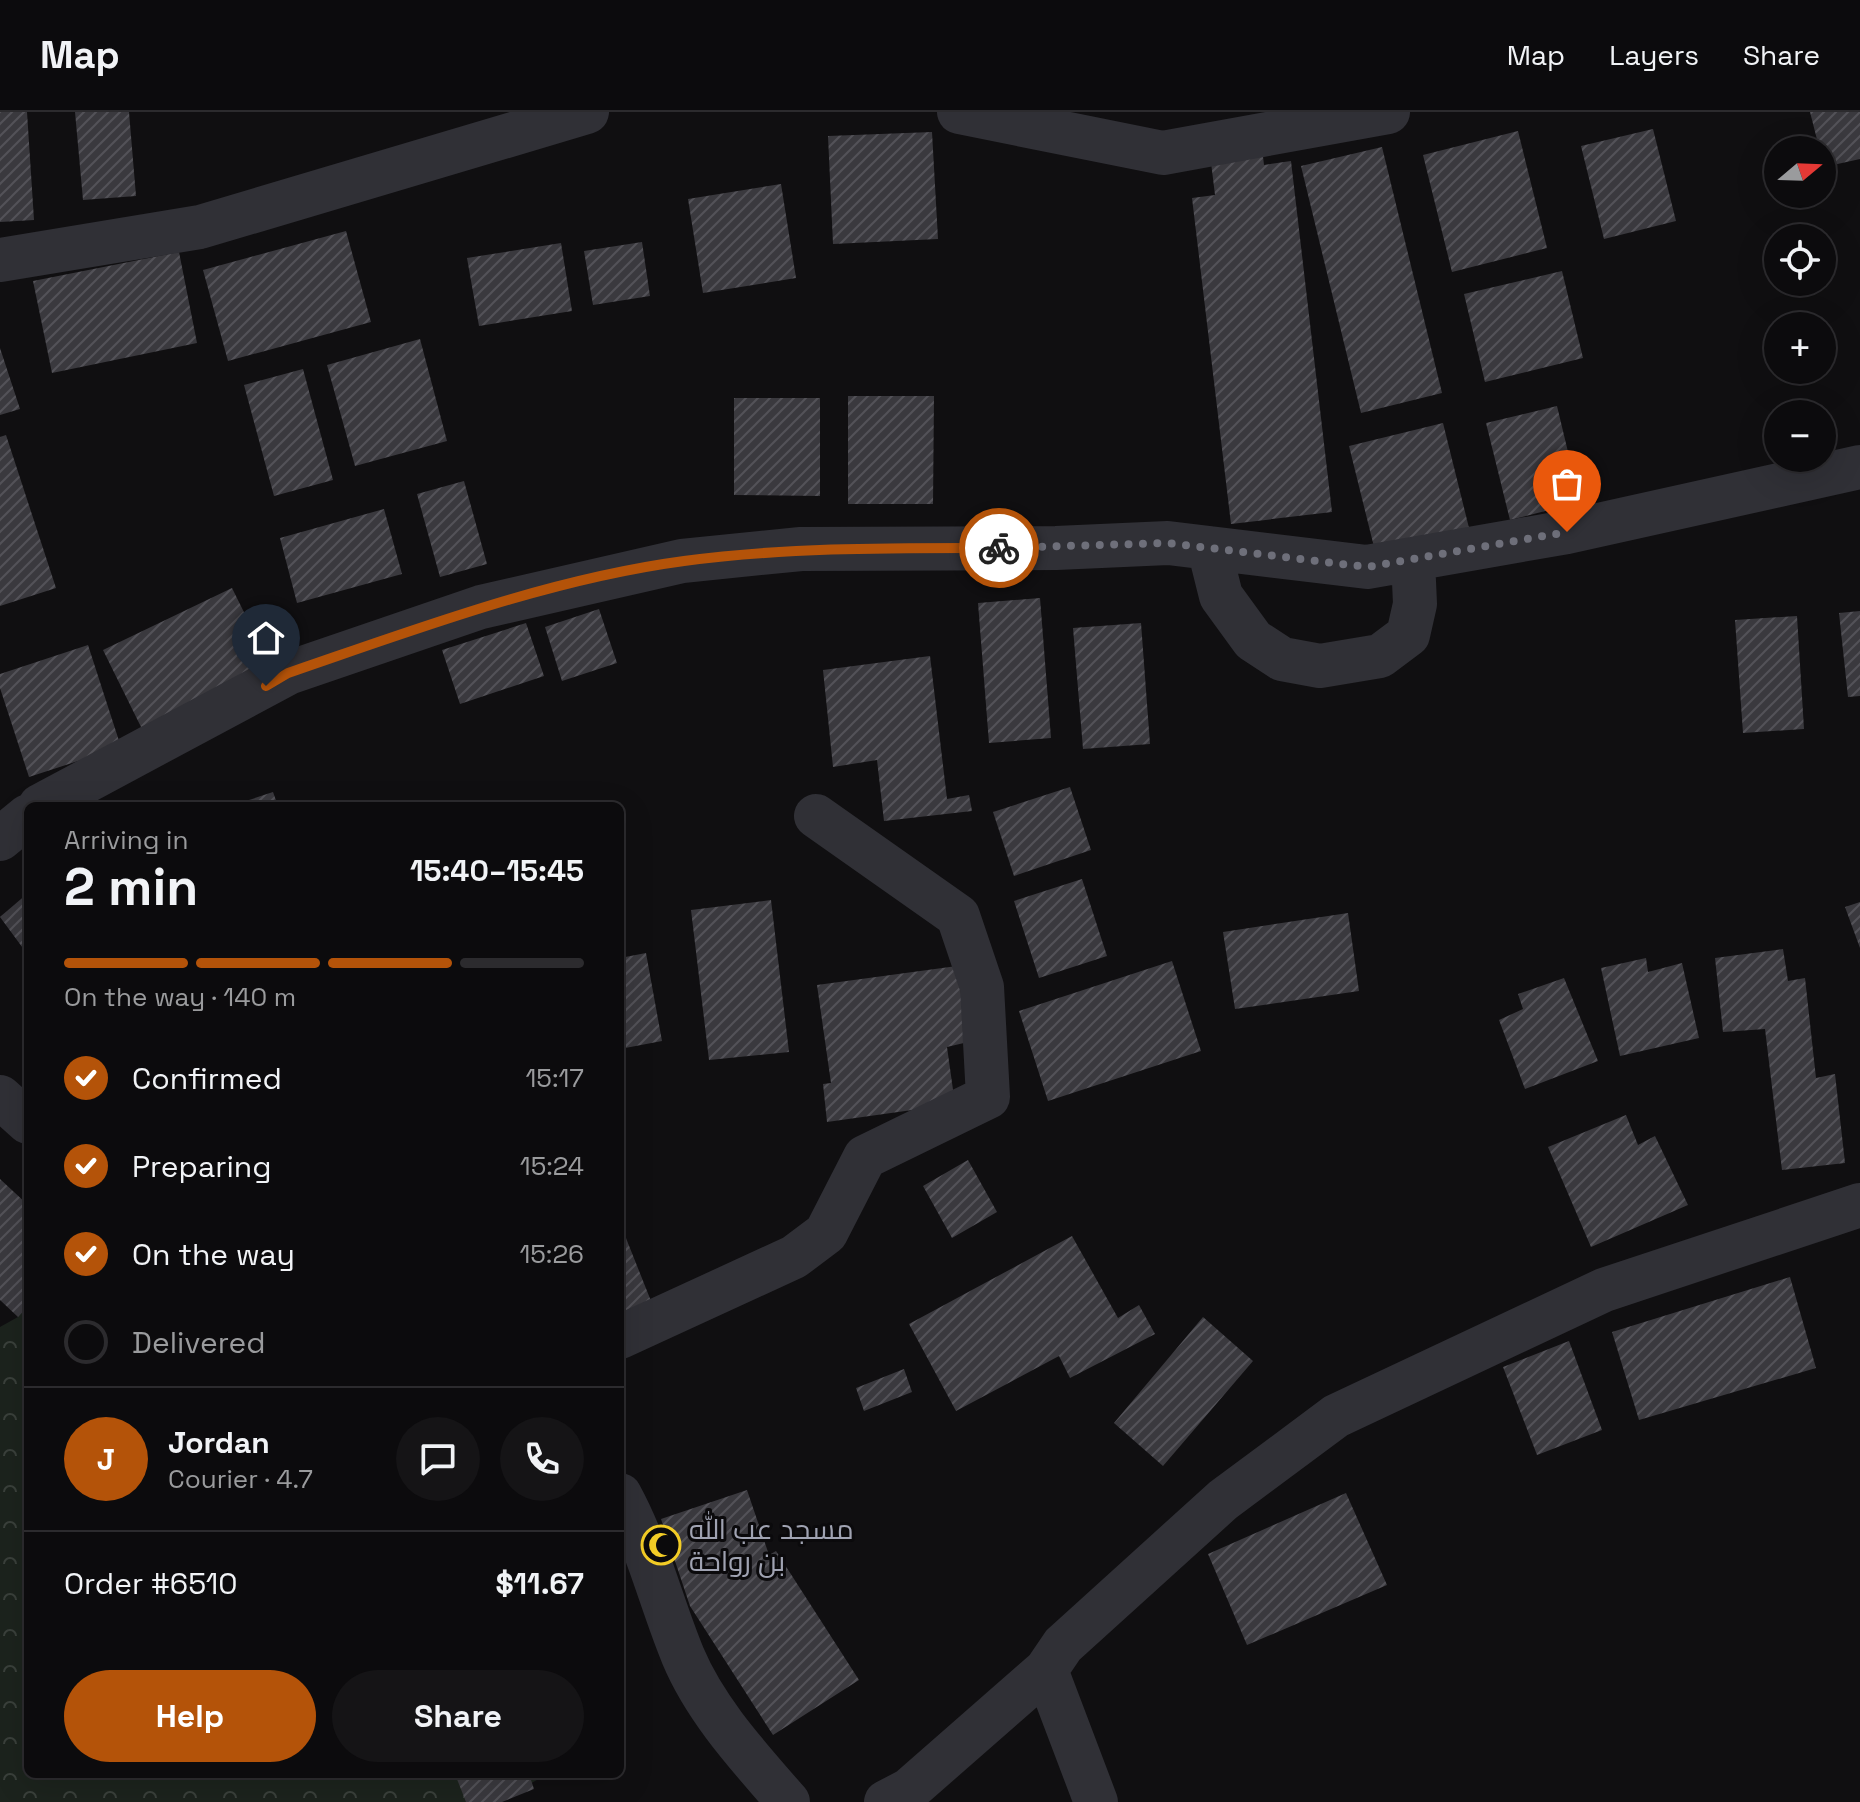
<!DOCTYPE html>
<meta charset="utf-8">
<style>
body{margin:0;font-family:"Space Grotesk",Cairo,sans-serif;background:#151416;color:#f1f3f6;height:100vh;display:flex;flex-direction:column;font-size:30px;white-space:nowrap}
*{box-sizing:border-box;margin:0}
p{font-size:26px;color:#9a9b9d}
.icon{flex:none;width:44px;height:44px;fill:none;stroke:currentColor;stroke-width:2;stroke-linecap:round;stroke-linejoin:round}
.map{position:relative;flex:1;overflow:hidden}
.sheet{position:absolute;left:24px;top:690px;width:600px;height:976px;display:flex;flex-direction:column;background:#0c0b0d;border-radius:12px;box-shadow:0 8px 32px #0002,0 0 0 2px #2c2b2e}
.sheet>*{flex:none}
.needle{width:52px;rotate:71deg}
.fabs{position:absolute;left:1764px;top:24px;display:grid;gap:16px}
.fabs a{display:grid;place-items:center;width:72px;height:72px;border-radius:50%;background:#0c0b0d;box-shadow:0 8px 32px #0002,0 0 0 2px #2c2b2e;font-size:40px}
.pin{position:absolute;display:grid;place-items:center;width:68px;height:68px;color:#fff;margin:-82px -34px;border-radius:50% 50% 50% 0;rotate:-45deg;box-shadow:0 0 8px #0007}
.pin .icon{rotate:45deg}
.courier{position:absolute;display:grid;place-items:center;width:80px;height:80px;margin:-40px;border:6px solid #b45309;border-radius:50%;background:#fff;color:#222;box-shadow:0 2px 10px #0007}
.headline em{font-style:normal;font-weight:700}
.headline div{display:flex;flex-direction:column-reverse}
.headline{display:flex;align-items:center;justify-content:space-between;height:136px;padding:0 40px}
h1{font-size:52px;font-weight:700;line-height:60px}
.bar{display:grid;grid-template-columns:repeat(4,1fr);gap:12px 8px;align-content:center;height:96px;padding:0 40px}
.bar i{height:10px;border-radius:6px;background:#2c2b2e}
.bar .active{background:#b45309}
.bar p{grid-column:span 4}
.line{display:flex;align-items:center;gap:20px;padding:0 40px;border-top:2px solid #2c2b2e}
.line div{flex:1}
.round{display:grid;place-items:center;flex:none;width:84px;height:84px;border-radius:42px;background:#151416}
ol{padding:0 40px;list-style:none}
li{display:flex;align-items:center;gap:24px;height:88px}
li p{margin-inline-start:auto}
li .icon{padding:8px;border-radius:50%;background:#b45309;color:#fff;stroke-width:4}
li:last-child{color:#9a9b9d}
li i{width:44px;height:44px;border:4px solid #2c2b2e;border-radius:50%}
.cta{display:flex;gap:16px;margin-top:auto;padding:16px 40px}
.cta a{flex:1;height:92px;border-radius:48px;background:#b45309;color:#fff;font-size:32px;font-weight:700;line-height:92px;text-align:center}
.cta a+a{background:#151416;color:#f1f3f6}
header{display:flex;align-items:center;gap:48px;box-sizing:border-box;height:112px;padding:0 40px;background:#0c0b0d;border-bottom:2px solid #2c2b2e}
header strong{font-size:38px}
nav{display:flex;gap:44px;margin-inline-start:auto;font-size:28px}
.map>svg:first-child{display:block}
</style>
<header>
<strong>Map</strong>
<nav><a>Map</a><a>Layers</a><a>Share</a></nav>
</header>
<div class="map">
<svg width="1860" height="1690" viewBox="0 0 1860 1690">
<defs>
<pattern id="park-crowns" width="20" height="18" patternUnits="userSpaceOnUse" patternTransform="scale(2)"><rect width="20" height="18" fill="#1c231d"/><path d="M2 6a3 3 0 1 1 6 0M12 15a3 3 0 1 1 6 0" fill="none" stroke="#3a403b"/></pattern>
<pattern id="building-hatch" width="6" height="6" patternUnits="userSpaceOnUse" patternTransform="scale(2)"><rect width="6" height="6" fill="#3a393e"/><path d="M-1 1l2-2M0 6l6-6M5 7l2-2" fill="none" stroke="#535258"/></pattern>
</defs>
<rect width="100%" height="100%" fill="#100f11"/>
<path fill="url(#park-crowns)" d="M28,1194V1662H547L499,1690H0V1215L18,1205Z"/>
<path fill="url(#building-hatch)" d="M0,0H27L34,108L0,110Z
M75,0H129L136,84L83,88Z
M1810,0H1860V47L1824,55Z
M1653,17L1676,109L1604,127L1581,34Z
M1518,19L1547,136L1452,160L1423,43Z
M932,20L938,127L833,132L828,24Z
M1261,27L1264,53L1291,49L1332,400L1231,412L1192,86L1215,83L1209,34Z
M1382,35L1442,281L1361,301L1301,54Z
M781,72L796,166L703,181L688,87Z
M346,119L371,210L228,249L203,158Z
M642,130L650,184L593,193L584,139Z
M561,131L572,199L479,214L467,146Z
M179,140L197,231L52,261L33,169Z
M1562,159L1583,246L1485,270L1464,182Z
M420,227L447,329L355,354L327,253Z
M0,236L20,297L0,303Z
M303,257L333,368L274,384L244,273Z
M848,284H934L933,392H848Z
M734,286H820V384L734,383Z
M1557,294L1580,390L1510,408L1486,311Z
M1443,311L1471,424L1377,447L1349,334Z
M6,323L56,476L0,494V325Z
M464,369L487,452L440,465L417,382Z
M384,397L402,462L297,491L280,426Z
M232,476L271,555L142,617L103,538Z
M1040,486L1051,626L989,631L978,491Z
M599,497L617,551L562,569L545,515Z
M1860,499V584L1848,585L1839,501Z
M1797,504L1804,617L1743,621L1735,508Z
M526,511L544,564L460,592L442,538Z
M1141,511L1150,632L1083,637L1073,516Z
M88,533L121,635L29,665L0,576V562Z
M930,544L947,687L969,683L972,699L884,709L877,648L833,655L823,558Z
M1070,675L1091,738L1014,764L993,700Z
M273,680L278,694H234V693Z
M1082,767L1107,844L1039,866L1014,789Z
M28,781V843L0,805Z
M771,788L789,940L709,948L691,798Z
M1860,790V836L1845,795Z
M1348,801L1359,879L1235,897L1223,820Z
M1783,837L1788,869L1805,866L1816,966L1835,962L1845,1051L1782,1058L1765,917L1723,920L1715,846Z
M646,841L662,929L620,937V846Z
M1646,846L1648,860L1682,851L1699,926L1620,944L1601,856Z
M1172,849L1201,939L1048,989L1019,899Z
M957,854L968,930L947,935L955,992L827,1010L823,972L831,971L817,873Z
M1564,866L1598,949L1525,977L1499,908L1523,897L1518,882Z
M1626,1003L1638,1033L1655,1024L1688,1093L1591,1135L1548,1035Z
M968,1048L997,1100L952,1126L923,1074Z
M0,1067L28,1093V1194L18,1205L0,1188Z
M620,1111L651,1189L620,1201Z
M1072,1124L1118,1206L1139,1193L1155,1222L1070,1266L1059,1244L956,1299L909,1212Z
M1790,1165L1816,1256L1639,1308L1612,1220Z
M1203,1205L1253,1249L1163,1354L1114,1311Z
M1569,1229L1602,1318L1537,1343L1503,1255Z
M904,1257L912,1280L864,1299L856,1276Z
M747,1378L769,1443L776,1439L859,1568L773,1623L690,1494L661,1407Z
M1346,1381L1387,1473L1247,1533L1208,1442Z
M455,1662H529L534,1677L502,1690H466Z"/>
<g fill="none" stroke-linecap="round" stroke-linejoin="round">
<path stroke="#303036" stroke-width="44" d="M959,0L1163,41L1388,0
M0,148L200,115L587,0
M1209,436L1221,484L1253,528L1282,547L1320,554L1380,544L1408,523L1415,492L1413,447
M40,694L288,561L481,495L682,449L801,437L1056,436L1168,431L1367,455L1567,420L1860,355
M0,727L28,704
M0,985L28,1010
M620,1225L794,1145L826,1121L865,1045L988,985L982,875L958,804L816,704
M620,1383C648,1434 661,1491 683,1544C706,1599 750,1646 788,1690
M1046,1558L1096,1690
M886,1690L909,1678L1046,1558L1063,1533L1223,1388L1336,1304L1604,1178L1860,1093"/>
</g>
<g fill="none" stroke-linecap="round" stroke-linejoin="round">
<path stroke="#6e6f7a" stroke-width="8" stroke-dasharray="0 14.4" d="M999,436L1168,431L1367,455L1567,420"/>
<path stroke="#b45309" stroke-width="10" d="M266,574L288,561C417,517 549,467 684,449C789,435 893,436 999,436"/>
</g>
<defs>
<g id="mosque-ring" transform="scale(2)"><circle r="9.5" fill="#0b0a0c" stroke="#f2cc26" stroke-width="1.5"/><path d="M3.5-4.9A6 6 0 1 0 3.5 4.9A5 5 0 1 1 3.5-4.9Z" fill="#f2cc26"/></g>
</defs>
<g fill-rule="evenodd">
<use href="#mosque-ring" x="661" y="1433"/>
</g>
<g text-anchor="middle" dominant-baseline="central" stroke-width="6" stroke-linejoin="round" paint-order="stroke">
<g font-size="28" fill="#a0a3b2" stroke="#0b0a0c" text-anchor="start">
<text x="689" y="1417">مسجد عب الله<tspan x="689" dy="32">بن رواحة</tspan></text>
</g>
</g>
</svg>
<div class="fabs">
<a><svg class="needle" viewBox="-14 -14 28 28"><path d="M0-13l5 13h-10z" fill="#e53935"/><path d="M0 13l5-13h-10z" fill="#9a9b9d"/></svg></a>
<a><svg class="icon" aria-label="locate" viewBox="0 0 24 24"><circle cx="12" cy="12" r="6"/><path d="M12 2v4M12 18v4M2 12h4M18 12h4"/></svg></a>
<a>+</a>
<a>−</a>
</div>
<div class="pin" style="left:1567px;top:420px;background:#ea580c"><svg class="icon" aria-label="bag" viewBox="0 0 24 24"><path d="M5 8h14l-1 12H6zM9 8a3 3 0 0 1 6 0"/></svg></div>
<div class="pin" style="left:266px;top:574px;background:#1f2937"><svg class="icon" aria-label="home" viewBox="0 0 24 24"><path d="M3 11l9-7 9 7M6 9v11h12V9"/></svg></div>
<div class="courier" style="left:999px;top:436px"><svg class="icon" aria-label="bike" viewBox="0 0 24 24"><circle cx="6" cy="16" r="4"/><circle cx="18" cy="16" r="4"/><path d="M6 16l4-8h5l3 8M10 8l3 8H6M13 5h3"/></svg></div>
<section class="sheet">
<div class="headline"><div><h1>2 min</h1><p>Arriving in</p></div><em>15:40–15:45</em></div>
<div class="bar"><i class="active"></i><i class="active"></i><i class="active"></i><i></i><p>On the way · 140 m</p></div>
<ol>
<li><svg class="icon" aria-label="check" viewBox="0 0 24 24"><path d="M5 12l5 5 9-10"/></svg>Confirmed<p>15:17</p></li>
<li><svg class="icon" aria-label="check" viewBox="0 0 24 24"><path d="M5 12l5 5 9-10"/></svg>Preparing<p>15:24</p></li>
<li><svg class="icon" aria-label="check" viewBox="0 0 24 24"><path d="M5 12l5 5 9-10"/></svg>On the way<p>15:26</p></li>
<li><i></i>Delivered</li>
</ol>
<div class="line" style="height:144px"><b class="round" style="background:#b45309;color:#fff">J</b><div><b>Jordan</b><p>Courier · 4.7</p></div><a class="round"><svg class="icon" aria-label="chat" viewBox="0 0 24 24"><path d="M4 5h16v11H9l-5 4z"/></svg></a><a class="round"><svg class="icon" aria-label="phone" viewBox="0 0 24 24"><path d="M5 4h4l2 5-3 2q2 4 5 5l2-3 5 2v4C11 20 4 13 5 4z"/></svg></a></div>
<div class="line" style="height:104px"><div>Order #6510</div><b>$11.67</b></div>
<div class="cta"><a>Help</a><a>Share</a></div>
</section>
</div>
